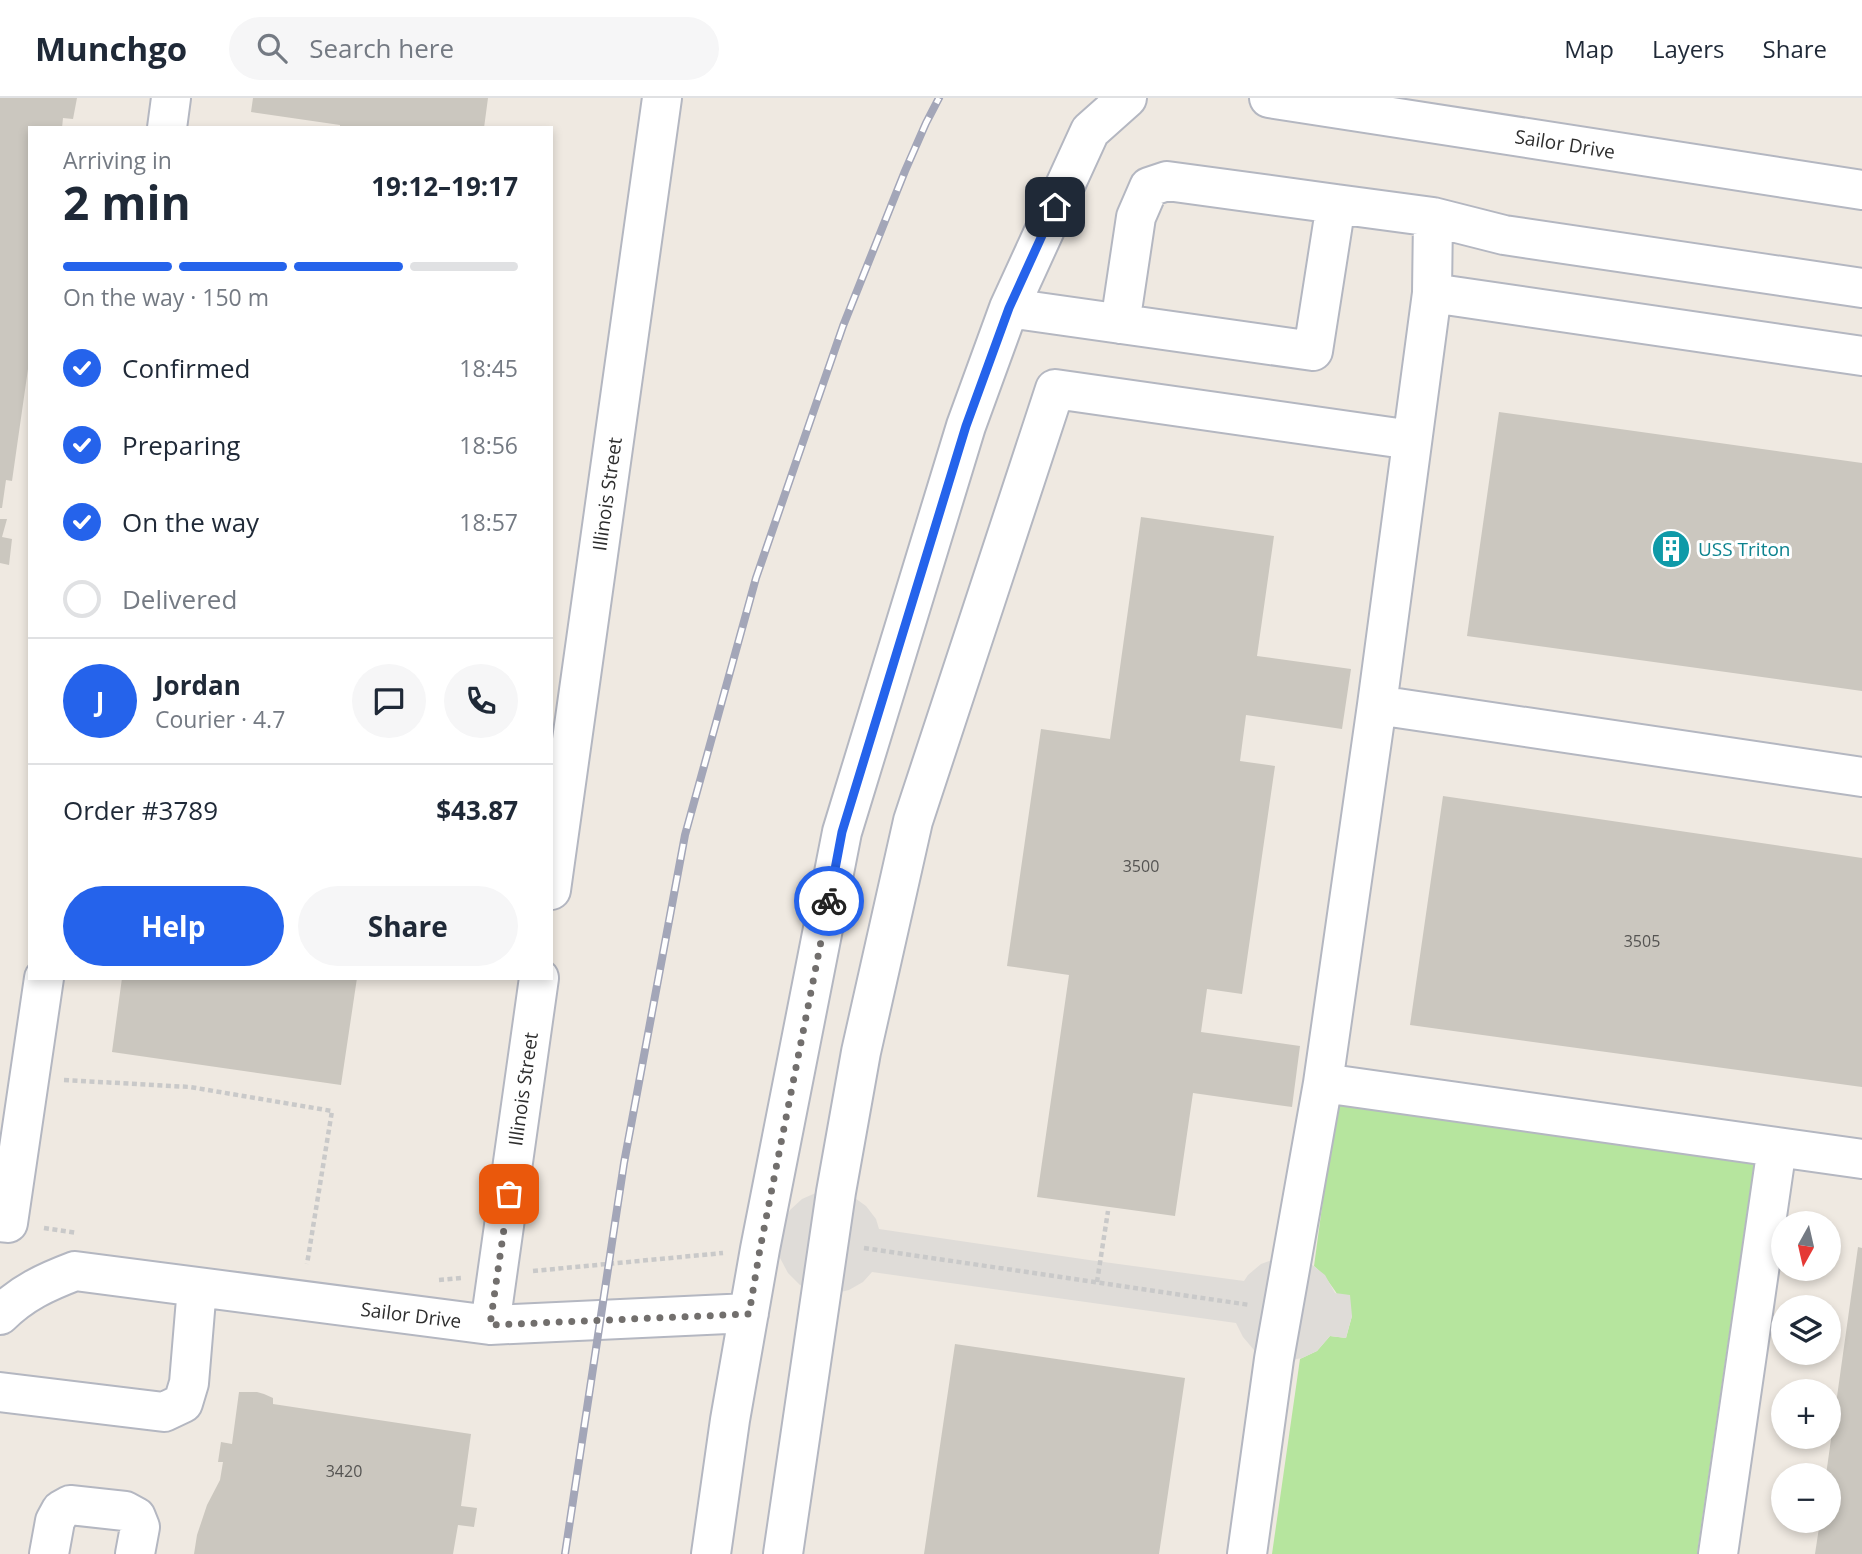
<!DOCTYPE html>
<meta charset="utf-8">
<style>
body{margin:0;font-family:"Open Sans",sans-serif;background:#f6f6f7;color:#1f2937;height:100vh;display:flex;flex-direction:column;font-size:26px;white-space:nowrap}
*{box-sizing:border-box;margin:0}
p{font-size:23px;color:#747a83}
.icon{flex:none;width:38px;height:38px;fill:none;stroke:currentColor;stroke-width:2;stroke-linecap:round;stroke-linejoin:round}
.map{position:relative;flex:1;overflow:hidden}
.sheet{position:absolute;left:28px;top:28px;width:525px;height:854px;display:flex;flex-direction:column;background:#fff;border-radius:0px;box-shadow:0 4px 10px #0003}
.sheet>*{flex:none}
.needle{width:46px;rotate:188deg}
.controls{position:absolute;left:1771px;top:1113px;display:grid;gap:14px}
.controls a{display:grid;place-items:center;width:70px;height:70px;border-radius:50%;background:#fff;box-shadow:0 4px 10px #0003;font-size:35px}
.pin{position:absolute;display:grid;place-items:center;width:60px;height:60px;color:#fff;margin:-30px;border-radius:14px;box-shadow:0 4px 10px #0006}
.courier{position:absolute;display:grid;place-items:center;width:70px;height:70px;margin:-35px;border:5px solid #2563eb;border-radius:50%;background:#fff;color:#222;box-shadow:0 2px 9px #0007}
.head em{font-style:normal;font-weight:700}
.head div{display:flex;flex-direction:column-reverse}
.head{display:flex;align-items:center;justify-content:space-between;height:119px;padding:0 35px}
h1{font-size:46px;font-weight:700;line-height:52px}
.bar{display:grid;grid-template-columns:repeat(4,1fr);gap:10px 7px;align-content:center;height:84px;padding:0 35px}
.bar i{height:9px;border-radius:5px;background:#e0e1e3}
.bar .on{background:#2563eb}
.bar p{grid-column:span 4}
.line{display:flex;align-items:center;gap:18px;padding:0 35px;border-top:2px solid #e0e1e3}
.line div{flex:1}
.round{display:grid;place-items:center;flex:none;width:74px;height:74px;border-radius:37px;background:#f6f6f7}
ol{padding:0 35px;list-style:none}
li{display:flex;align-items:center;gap:21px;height:77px}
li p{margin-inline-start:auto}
li .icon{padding:7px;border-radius:50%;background:#2563eb;color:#fff;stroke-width:4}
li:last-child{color:#747a83}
li i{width:38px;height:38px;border:4px solid #e0e1e3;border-radius:50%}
.button{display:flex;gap:14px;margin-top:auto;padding:14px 35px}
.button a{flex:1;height:80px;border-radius:42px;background:#2563eb;color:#fff;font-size:28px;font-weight:700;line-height:80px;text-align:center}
.button a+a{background:#f6f6f7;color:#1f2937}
header{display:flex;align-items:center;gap:42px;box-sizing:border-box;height:98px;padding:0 35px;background:#fff;border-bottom:2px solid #e0e1e3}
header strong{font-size:33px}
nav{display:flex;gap:38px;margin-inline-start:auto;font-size:24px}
.search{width:490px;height:63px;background:#f6f6f7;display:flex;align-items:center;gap:18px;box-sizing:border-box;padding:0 24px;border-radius:38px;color:#747a83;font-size:26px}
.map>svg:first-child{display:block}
</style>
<header>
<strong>Munchgo</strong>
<div class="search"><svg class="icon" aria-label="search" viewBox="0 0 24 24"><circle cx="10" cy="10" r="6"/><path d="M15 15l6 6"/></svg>Search here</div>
<nav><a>Map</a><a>Layers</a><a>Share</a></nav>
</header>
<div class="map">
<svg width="1862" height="1456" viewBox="0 0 1862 1456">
<rect width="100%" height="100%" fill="#efe9e1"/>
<path fill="#b6e59e" d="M1336,1006L1754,1066L1697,1456H1272L1300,1261L1317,1253L1330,1238L1346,1240L1352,1218C1339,1201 1330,1181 1314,1168Z"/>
<path fill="#dfdcd8" d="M818,1094L852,1098L866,1108L876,1121L879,1131L1089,1162L1244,1183L1248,1177L1261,1166L1278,1160H1292L1311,1166L1325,1177L1335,1195L1350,1197L1352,1218L1348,1232L1346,1240L1330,1238L1317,1253L1302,1260L1286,1263L1269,1260L1254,1252L1243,1239L1236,1225L872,1174L863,1184L849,1192L832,1196L816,1194L800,1187L788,1175L780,1160L778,1144L781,1127L790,1112L802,1101Z"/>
<path fill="#cbc7bf" d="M0,0H77L73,21L63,20L62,30H30V257L12,383L6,382L2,410H0Z
M253,0H488L484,30H340V27L251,14Z
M1499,314L1862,365V593L1467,538Z
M1141,419L1274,438L1257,558L1351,571L1342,631L1246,617L1240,663L1275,668L1242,896L1207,891L1201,934L1300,948L1292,1009L1193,995L1175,1118L1037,1099L1069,877L1007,868L1041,631L1110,641Z
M0,421H7L2,439L12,441L9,467L0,465Z
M1443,698L1862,760V989L1410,927Z
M122,880H357L341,987L112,954Z
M1858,1149L1862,1150V1456H1815L1820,1423H1829V1377H1826Z
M955,1246L1185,1280L1159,1456H924Z
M239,1294H257L264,1296L273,1300V1306L471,1336L461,1408L477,1410L474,1429L458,1427L453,1456H194L197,1437L207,1407L220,1382L223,1364H218L221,1344L232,1346Z"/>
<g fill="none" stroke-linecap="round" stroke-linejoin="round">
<g stroke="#b4b7c1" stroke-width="42">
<path id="minor" d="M1269,0L1862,92
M167,30L171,0
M1433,119L1504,137L1862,190
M1432,195L1862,258
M1009,210L1313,253L1336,106L1167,83L1149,89L1136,119L1120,226
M1377,607L1862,679
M551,792L662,0
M1323,985L1862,1061
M0,1124L8,1125L44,880
M0,1217C22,1195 46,1184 75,1173L490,1227L749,1215
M490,1227L539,880
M0,1294L164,1314L183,1305L189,1285L197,1189
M49,1456L55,1423L61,1412L70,1407L125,1413L136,1419L140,1429L135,1456
M711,1456L730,1322L760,1151L842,734L966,328L1009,210L1090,33L1127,0
M783,1456L836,1094L861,954L913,723L1055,291L1412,342
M1247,1456L1274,1261L1323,985L1377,607L1432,195L1433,119L1336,106
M1718,1456L1777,1049"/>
</g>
<path stroke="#c9c9c9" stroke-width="4.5" stroke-dasharray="5 3.5" stroke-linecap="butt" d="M64,982L190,989L332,1013L307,1166
M44,1130L77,1135
M864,1150L1250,1207
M533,1173L723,1155
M439,1182L462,1180
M1097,1184L1108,1113"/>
<use href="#minor" stroke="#fff" stroke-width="38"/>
<g stroke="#a3a6b8" stroke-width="8">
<path id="rail" d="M565,1456L624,1065L685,737L756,480L843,228L905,73L926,25L939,0"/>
</g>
<use href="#rail" stroke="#fff" stroke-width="5" stroke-dasharray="16" stroke-linecap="butt"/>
</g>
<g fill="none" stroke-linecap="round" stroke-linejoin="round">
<path stroke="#726f6d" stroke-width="7" stroke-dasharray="0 12.6" d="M509,1096L490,1227L749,1216L760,1151L829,803"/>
<path stroke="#2563eb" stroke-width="9" d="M829,803L842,734L966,328L1009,210L1055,109"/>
</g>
<defs>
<g id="building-disc" transform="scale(2.0125)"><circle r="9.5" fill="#0f9aa8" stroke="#fff"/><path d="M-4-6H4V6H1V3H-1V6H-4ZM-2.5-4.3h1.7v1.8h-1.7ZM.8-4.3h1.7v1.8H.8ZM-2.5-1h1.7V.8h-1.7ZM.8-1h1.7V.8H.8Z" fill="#fff"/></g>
</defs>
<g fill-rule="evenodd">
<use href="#building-disc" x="1671" y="451"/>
</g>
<g text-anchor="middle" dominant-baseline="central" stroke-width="6" stroke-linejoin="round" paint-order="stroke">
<g font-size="16" fill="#555452">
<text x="1141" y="768">3500</text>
<text x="1642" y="843">3505</text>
<text x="344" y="1373">3420</text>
</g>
<g font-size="19" fill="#2e2e2e" stroke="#fff">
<text transform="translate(1565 46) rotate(9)">Sailor Drive</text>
<text transform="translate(607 396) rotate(-82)">Illinois Street</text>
<text transform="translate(523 991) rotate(-82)">Illinois Street</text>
<text transform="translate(411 1217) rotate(7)">Sailor Drive</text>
</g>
<g font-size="19" fill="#0d838f" stroke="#fff" text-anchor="start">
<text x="1698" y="451">USS Triton</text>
</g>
</g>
</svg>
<div class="controls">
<a><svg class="needle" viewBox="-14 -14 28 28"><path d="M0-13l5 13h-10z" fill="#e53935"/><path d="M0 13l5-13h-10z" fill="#747a83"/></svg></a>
<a><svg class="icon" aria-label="layers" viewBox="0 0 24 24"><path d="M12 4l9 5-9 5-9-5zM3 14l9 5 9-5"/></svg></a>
<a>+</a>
<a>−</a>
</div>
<div class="pin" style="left:509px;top:1096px;background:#ea580c"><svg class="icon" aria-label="bag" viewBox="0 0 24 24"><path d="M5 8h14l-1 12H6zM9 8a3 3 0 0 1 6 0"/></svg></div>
<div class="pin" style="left:1055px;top:109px;background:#1f2937"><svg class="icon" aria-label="home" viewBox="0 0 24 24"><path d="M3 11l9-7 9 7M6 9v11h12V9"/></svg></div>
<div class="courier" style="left:829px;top:803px"><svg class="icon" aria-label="bike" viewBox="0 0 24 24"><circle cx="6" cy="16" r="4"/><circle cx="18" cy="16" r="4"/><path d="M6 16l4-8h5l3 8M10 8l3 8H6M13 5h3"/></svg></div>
<section class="sheet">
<div class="head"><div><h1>2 min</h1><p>Arriving in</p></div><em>19:12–19:17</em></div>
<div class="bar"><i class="on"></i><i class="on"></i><i class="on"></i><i></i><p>On the way · 150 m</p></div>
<ol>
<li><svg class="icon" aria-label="check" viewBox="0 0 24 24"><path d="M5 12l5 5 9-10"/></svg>Confirmed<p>18:45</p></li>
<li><svg class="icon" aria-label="check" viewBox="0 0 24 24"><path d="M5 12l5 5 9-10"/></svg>Preparing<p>18:56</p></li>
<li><svg class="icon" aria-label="check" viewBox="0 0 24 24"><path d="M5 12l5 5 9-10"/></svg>On the way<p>18:57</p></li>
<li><i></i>Delivered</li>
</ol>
<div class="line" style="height:126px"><b class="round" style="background:#2563eb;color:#fff">J</b><div><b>Jordan</b><p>Courier · 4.7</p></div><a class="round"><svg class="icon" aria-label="chat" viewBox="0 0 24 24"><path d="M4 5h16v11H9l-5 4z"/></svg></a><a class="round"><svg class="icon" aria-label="phone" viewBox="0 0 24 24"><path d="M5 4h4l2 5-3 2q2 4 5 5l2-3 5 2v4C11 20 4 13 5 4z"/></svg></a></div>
<div class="line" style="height:91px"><div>Order #3789</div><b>$43.87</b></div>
<div class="button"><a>Help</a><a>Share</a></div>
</section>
</div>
